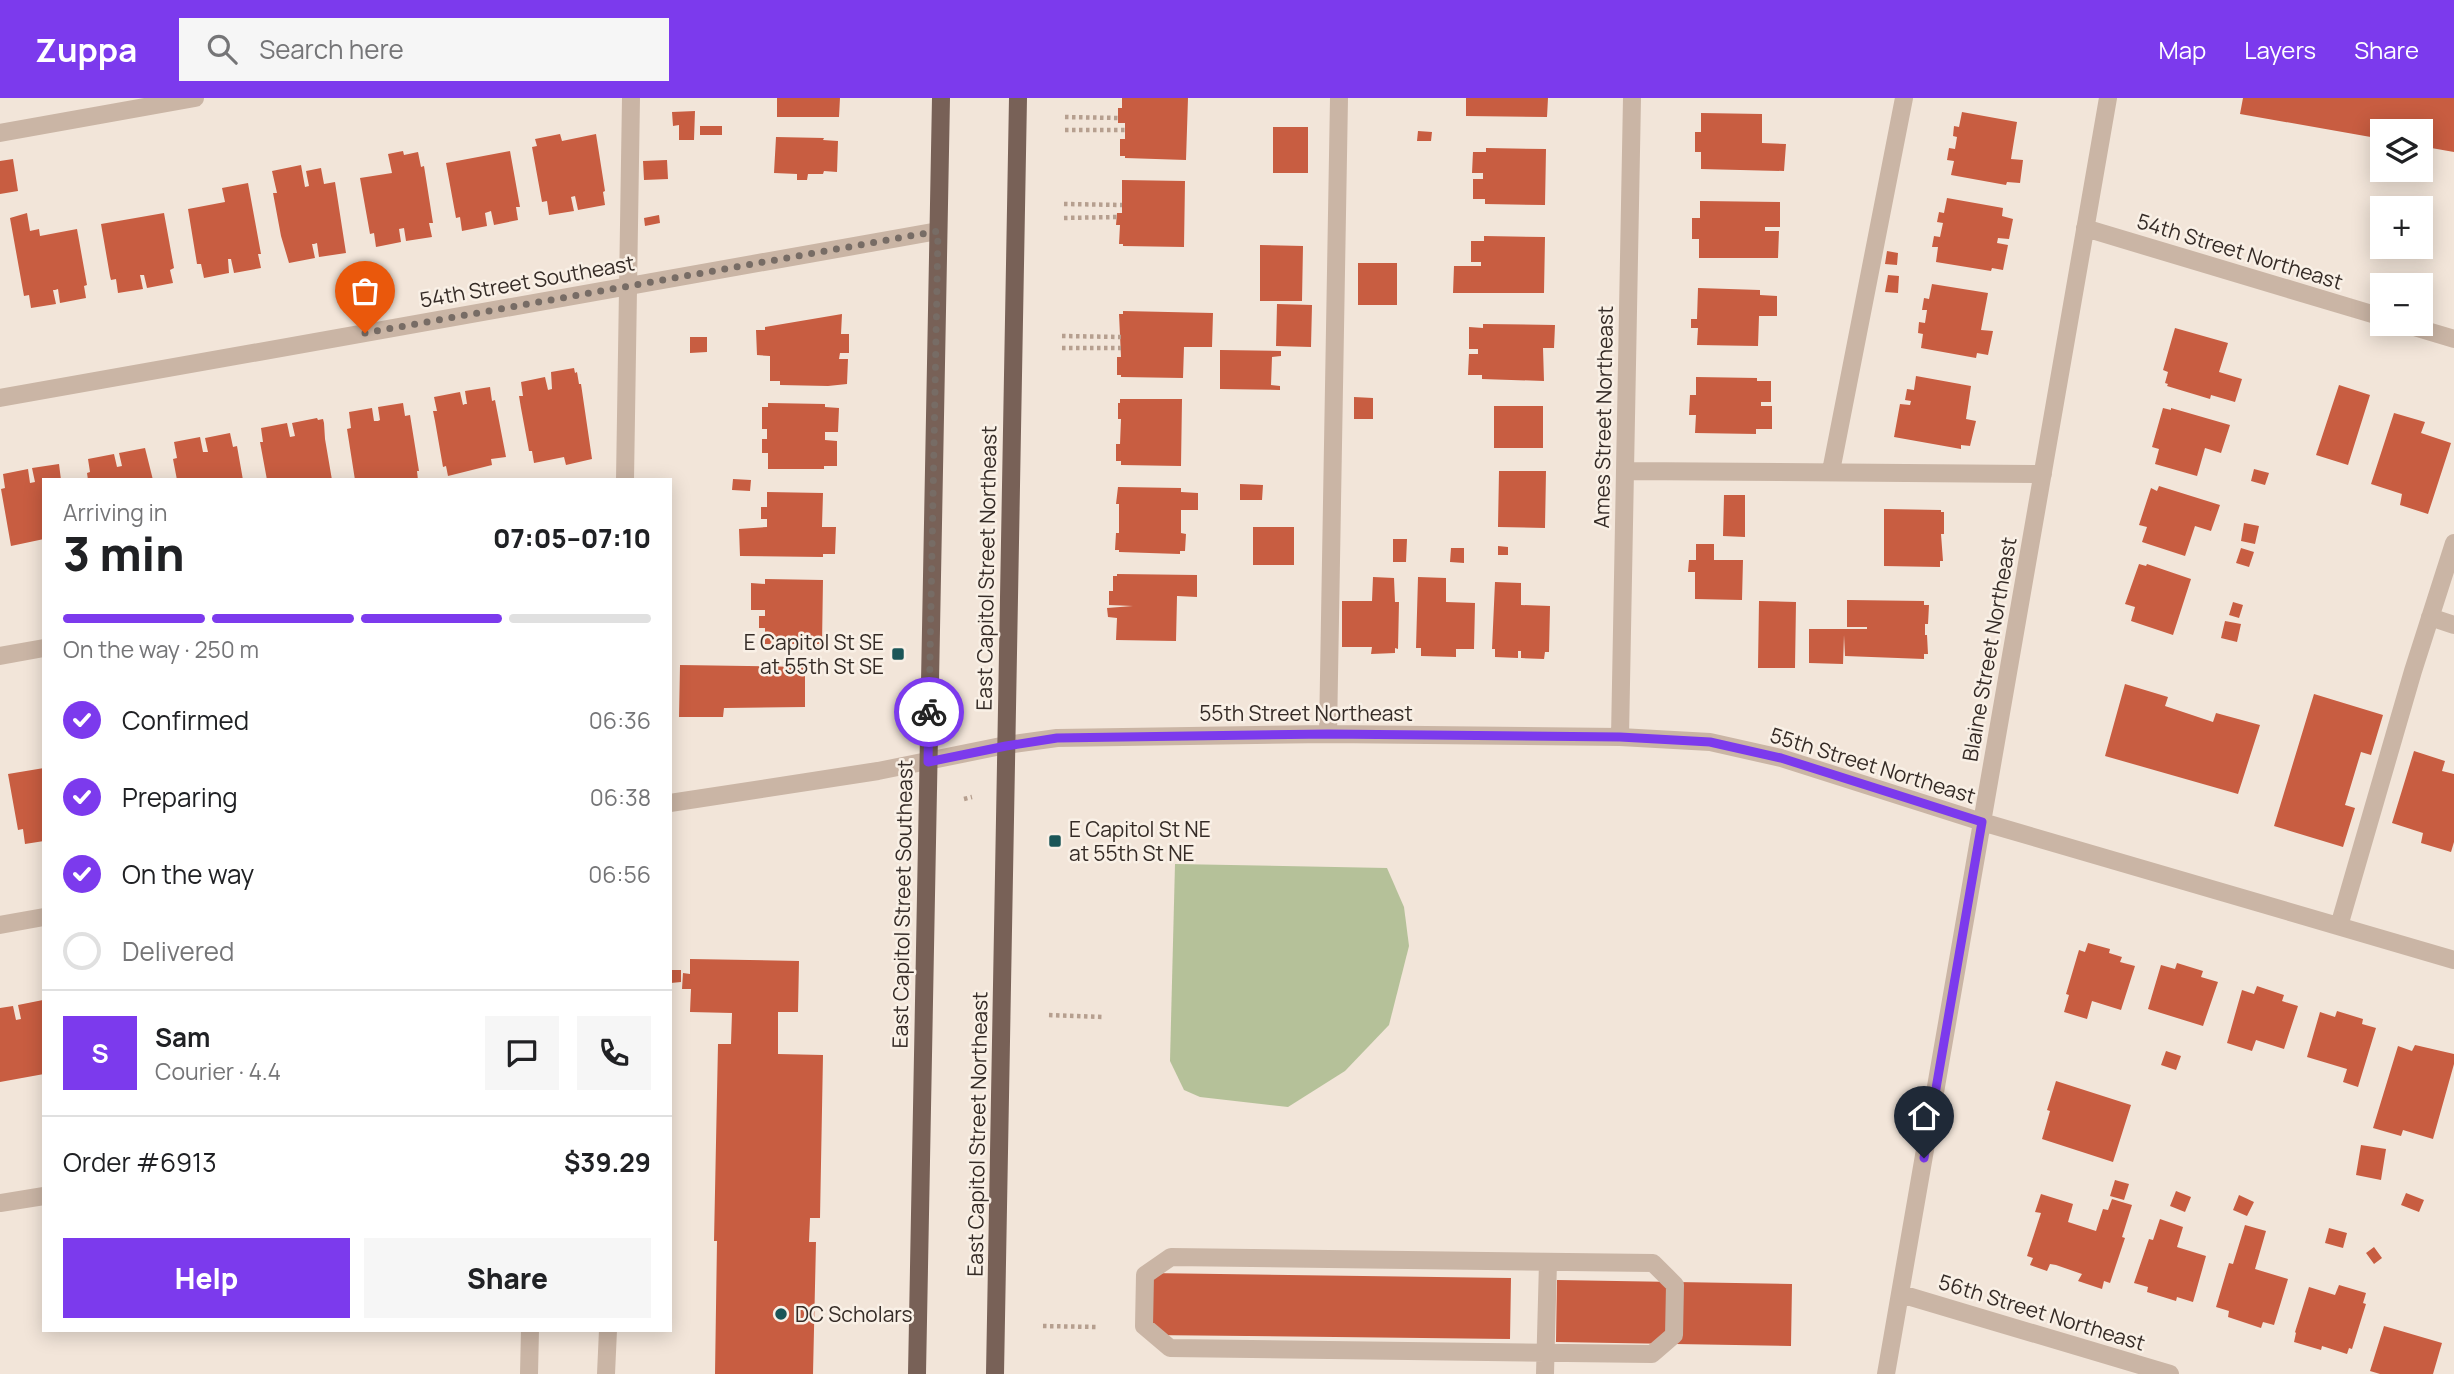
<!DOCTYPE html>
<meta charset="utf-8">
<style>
body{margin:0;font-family:Manrope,sans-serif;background:#f6f6f6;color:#202124;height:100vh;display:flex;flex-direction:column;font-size:26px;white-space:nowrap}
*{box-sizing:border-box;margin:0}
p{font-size:23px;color:#757577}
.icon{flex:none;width:38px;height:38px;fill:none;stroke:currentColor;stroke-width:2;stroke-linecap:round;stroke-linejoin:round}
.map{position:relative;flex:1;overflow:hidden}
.details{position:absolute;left:42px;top:380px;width:630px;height:854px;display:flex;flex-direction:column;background:#fff;border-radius:0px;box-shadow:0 4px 18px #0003}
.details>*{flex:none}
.tools{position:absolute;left:2370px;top:21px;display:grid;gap:14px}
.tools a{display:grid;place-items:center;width:63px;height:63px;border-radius:0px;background:#fff;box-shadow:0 4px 18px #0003;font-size:35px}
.pin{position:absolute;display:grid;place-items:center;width:60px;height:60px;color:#fff;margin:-72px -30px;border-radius:50% 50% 50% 0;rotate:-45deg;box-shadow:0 0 7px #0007}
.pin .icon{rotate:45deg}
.courier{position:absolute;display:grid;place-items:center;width:70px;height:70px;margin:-35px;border:5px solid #7c3aed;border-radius:50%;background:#fff;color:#222;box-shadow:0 2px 9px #0007}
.head em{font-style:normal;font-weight:800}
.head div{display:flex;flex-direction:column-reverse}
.head{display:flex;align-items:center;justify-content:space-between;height:119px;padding:0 21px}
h1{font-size:46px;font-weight:800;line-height:52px}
.bar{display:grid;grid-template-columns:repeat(4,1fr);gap:10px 7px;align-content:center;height:84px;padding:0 21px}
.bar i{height:9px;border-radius:5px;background:#e0e0e0}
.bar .on{background:#7c3aed}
.bar p{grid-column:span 4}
.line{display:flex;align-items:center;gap:18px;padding:0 21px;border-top:2px solid #e0e0e0}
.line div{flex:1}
.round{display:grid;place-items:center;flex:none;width:74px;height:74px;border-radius:0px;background:#f6f6f6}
ol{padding:0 21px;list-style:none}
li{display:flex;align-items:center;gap:21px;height:77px}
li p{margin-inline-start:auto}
li .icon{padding:7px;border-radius:50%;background:#7c3aed;color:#fff;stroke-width:4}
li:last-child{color:#757577}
li i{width:38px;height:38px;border:4px solid #e0e0e0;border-radius:50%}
.cta{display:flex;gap:14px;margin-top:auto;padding:14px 21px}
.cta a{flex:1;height:80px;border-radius:0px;background:#7c3aed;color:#fff;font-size:28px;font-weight:800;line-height:80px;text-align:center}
.cta a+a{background:#f6f6f6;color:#202124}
header{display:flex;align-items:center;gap:42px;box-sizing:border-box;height:98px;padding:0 35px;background:#7c3aed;color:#fff}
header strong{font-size:33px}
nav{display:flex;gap:38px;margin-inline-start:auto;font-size:24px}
.search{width:490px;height:63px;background:#f6f6f6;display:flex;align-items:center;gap:18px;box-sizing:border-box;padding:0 24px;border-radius:0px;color:#757577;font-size:26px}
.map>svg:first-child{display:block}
</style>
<header>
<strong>Zuppa</strong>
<div class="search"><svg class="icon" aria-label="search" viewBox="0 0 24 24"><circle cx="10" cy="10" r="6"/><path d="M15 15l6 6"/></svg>Search here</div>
<nav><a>Map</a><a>Layers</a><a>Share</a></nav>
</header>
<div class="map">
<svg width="2454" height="1276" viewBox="0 0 2454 1276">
<rect width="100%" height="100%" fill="#f2e5d9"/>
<path fill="#b5c199" d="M1175,766L1387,770L1404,809L1409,848L1389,927L1345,973L1288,1009L1200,999L1184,992L1170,963Z"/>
<path fill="#c85d41" d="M777,0H840L839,19H777Z
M1122,0H1188L1186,62L1125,60V58H1120V41H1125V25H1118V10H1122Z
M1466,0H1548L1547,19L1466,18Z
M2243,0H2454V54L2420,48V33H2382V41L2240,16Z
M695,13L694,42H679V27L673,28L672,14Z
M1962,14L2017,24L2011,61L2023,62L2020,85L2007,84L2006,87L1951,77L1954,63L1947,62L1949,50L1955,51L1957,39L1953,38L1954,28L1959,29Z
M1701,15L1762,16V45L1786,46L1784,73L1701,71V54H1695V34H1701Z
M700,28H722V37H700Z
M1273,29H1308V75H1273Z
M1418,33L1432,34L1431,43H1417Z
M560,36L562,43L596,36L605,93L603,94L605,107L578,112L575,98L571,99L574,113L549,117L547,103L542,104L532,49L537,48L535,41Z
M776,39L824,40L823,42L838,43L837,74L824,73L823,76H808L807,82H797V76L774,75Z
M1486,50L1546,51L1545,107L1485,106V101H1473V81H1483V75H1472L1473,54H1486Z
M403,53L404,57L418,54L421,69L424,68L433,125H429L432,139L406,143L404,130L399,131L401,144L376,149L374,135L370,136L360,80L392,75L388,56Z
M510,53L520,109H516L518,122L494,127L491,113L485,115L487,128L462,133L460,119L456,120L446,65Z
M13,61L18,93L0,96V63Z
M667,62L668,81L644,82L643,63Z
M301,67L305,89L309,88L306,73L321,70L324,86L335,84L346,155L319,159L317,145L314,146H312L315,160L289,165L281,138L273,95H277L272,73Z
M1122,82L1185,83L1184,149L1123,148V146H1119L1120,127H1116L1117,115H1122Z
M248,85L261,156H258L261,170L234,175L231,161H228L229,175L204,180L201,166H197L188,111L225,104L222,90Z
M1947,100L2003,110L2002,118L2013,121L2009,141L1998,140L1997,145L2008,147L2003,172L1992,170L1991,173L1936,164L1938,149H1932L1934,138L1940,139L1943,125L1937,124L1939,114L1944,115Z
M1700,103L1780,104V129H1765V133H1779L1778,160H1699V141H1692V120H1700Z
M27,115L30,133L39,131L40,138L77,131L87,187L84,188L86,200L60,205L58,191L55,192H53L56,206L31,210L29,197L24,198L10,120Z
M164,115L174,170L170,172L173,185L147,190L144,177H140L143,191L118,195L116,181L111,182L110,178L101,126Z
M659,117L660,125L645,128L644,120Z
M1484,138L1545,139L1544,195H1453L1454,168H1481V164H1471V143H1484Z
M1260,147L1303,148L1302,203H1260Z
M1887,153L1898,155L1897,167L1885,166Z
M1358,165H1397V207H1358Z
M1888,177L1899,178L1898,195L1885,194Z
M1932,186L1988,195L1981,232L1993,233L1988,257L1977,255L1976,260L1921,250L1923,236L1918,235L1919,224L1925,225L1927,212H1922L1924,200L1929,201Z
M1698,190L1760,192V197L1777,198V218H1759L1758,248L1697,247L1698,230H1691V221H1697Z
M1277,206L1312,207L1311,249L1276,248Z
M1123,213L1213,215L1212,249H1184L1183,280L1121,279V277H1117V259H1121L1119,216H1123Z
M842,216L841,236H849V255H840L839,261H848L847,286L828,288L780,287V283H770V258L757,257L756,232H765V229Z
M1483,226L1555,227L1554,250H1543L1544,283L1482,281V277H1468L1469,256H1478V251H1469V229L1483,230Z
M2175,230L2228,245L2219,274L2242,281L2235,304L2211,297L2210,301L2167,288L2168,286L2165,285L2168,274L2163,272Z
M690,239H707V254L690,255Z
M1220,252L1281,253V258L1272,259L1271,287L1280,288V292L1220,291Z
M574,270L575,275L577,274L579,286H581L592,361L566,367L564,359L534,365L532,353H529L521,310L519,298H523L521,284L545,279L548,292L552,291L551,274Z
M1916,278L1971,288L1966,321L1976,323L1970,348L1961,347V351L1894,339L1900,306L1910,307L1911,303L1905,302L1907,291L1914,292Z
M1696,279L1757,280V283H1771V304H1761V308H1772V331H1756V336L1695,335L1696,317H1689L1690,297H1696Z
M2339,287L2370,297L2348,367L2316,357Z
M490,289L492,303L495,302L506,359L491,361L492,367L448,378L446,368L443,369L435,323L433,313H437L434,299L460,294L463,307L465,306H467L465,293Z
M1354,299L1373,300V321H1354Z
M1120,301H1182L1181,368L1121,367V363H1116V346H1120L1121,321H1118V305H1120Z
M403,305L405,318L410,317L419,373H417L418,382H355L347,331L351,330L349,314L372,310L374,323H378L380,322L378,309Z
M768,305L825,306V309L839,310L838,334H825V342L837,343V368H824V371H768V355H762V341H767V331H762V309H768Z
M1494,308H1543V350H1494Z
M2163,310L2171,312V310L2230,327L2221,355L2205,350L2197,378L2155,366L2159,351L2152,349Z
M2394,315L2425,324L2421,335L2451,345L2428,416L2400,407L2402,396L2371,386Z
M317,320L318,322L323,321L324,325L325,341L332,382H267L260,344H263L261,330L287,325L290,339L295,338L292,325Z
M230,335L233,349L237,348L243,382H177L173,361L177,360L174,344L200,339L203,354H208L205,340Z
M145,350L153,382H88L87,375L90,374L88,361L114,356L117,369L122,368L119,355Z
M59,366L61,382H44V441L11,448L1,391L5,390L3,376L28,371L30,385L35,384L32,370Z
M2254,371L2269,375L2265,387L2251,383Z
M1499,373H1546L1545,430L1498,429Z
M733,381L751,382L750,393L732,392Z
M1240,386L1263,387L1262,402H1240Z
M2159,388L2220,407L2211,433L2195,428L2185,458L2142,444L2147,429L2139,427L2151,390L2157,393Z
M1118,389L1181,390V394L1198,395V412H1181V435L1186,436L1185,453H1180V456L1119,454V452H1115L1116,435H1119V406H1116Z
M767,394L823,395L822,429H836L835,456H823V459L740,458L739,431L767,429V421H761V409H767Z
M1724,397H1745V439L1723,438Z
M1884,411L1941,412V414H1944V436H1941L1943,463H1940V469L1884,468Z
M2244,425L2259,428L2255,446L2241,443Z
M1253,429H1294V467H1253Z
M1393,441H1407L1406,464H1393Z
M1696,446H1714V462H1743L1742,502L1695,501V474H1688L1689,462H1696Z
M1498,448L1508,449V457H1498Z
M1451,450H1464V465L1450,464Z
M2241,450L2254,454L2249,469L2236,465Z
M2139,466L2146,468L2147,466L2191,481L2173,537L2131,523L2135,509L2125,506Z
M1117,476L1197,477V499L1177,498L1176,543L1116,542L1117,520L1108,519L1107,510L1133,508L1109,507V493H1113V478H1117Z
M1373,479L1394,480L1395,504H1399L1398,551L1395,550V555L1371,556L1372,549H1342V503H1372Z
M1418,479L1446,480V504L1475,505L1474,551H1456V559L1421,558V550H1416Z
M765,481L823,482L822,546H765V530H759V518H765V512H751V485L765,486Z
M1495,484L1521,485V507L1550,508L1549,554H1545L1544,561L1521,560V553H1518V560L1495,559V551H1492Z
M1847,502L1924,503V507H1929L1928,526H1925V537H1927L1928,556H1924V561L1845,558L1844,537L1843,566L1809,565V531H1867V529H1847Z
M1759,503L1796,504L1795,570H1758Z
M2233,504L2243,507L2239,520L2229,517Z
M2225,523L2241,526L2237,544L2221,540Z
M680,567L805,569V609L724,610L723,619H679Z
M2125,586L2168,599L2165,608L2213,624L2216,615L2260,627L2238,696L2105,658Z
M2314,596L2383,617L2371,657L2361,654L2345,707L2355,710L2343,749L2274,728Z
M2414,653L2445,663L2442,673L2454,676V744L2451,754L2421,745L2423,735L2392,725Z
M44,670V743L25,746L23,731L18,732L8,676Z
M2088,845L2110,851L2109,855L2122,859L2120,864L2135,868L2121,912L2092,903L2087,921L2064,914L2069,897L2066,896L2079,852L2085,854Z
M690,861L799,863L798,914H778V956L823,957L820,1120H810L809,1144H816L813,1276H715L717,1143H714L718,946H731L732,915L690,914L691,891H682L683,875L690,876Z
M2177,865L2203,873L2201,879L2218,884L2203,928L2148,911L2161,867L2175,871Z
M670,872H681V884L671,885Z
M2257,888L2284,897L2282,903L2298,908L2284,951L2256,942L2252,953L2227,945L2242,892L2254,896Z
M43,902L44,976L0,984V910L13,908L16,922L21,921L18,907Z
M2337,913L2363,921L2362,926L2376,930L2358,989L2343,984L2347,971L2307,959L2320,914L2335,919Z
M2415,947L2454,956V966L2433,1041L2403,1032L2401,1038L2373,1030L2398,948L2412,953Z
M2166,953L2181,958L2176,972L2161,967Z
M2056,983L2131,1007L2113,1064L2042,1041L2050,1013L2047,1012Z
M2361,1047L2386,1051L2381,1082L2356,1077Z
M2115,1082L2129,1086L2124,1102L2110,1098Z
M2176,1093L2191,1099L2185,1114L2170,1108Z
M2406,1095L2424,1102L2419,1114L2401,1107Z
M2041,1096L2073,1106L2068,1124L2096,1133L2103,1111L2108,1112L2112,1101L2132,1107L2122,1139L2125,1140L2110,1185L2104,1183L2102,1191L2078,1183L2082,1176L2056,1167L2050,1166L2047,1173L2030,1167L2033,1160L2027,1158L2041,1115L2035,1114Z
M2239,1097L2254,1104L2247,1118L2233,1112Z
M2160,1121L2183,1129L2177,1149L2206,1158L2193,1204L2177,1199L2176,1203L2147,1194L2148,1189L2134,1185L2149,1141L2153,1142Z
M2245,1127L2266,1133L2255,1171L2288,1181L2274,1227L2263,1224L2261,1230L2228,1219L2229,1213L2216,1209L2229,1165L2233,1166Z
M2329,1130L2347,1135L2343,1150L2325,1145Z
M2374,1149L2382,1160L2374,1166L2366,1155Z
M1149,1175L1511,1180L1510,1241L1148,1237Z
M1557,1182L1792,1186L1791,1248L1556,1244Z
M2339,1187L2366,1195L2363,1205L2366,1206L2352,1251L2349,1250L2347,1256L2322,1248L2321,1252L2294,1244L2296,1235L2295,1234L2309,1189L2335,1197Z
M2384,1228L2442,1245L2433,1276H2380L2370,1273Z"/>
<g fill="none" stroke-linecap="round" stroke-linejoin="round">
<path stroke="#b69f8f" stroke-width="4.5" stroke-dasharray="3.5 3.5" stroke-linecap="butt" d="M1065,19L1118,20
M1065,32H1125
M1064,106L1122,107
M1064,120L1117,119
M1062,238L1121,239
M1062,250H1121
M964,701L972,699
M1049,917L1104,919
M1043,1228L1096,1229"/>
<path stroke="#cab5a5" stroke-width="18" d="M0,35L195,0
M2085,130L2382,219
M2404,226L2454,241
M0,300L938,133
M1625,373L2043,376
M1831,373L1904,0
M625,382L631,0
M2430,519L2454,527
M0,558L44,550
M1328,636L1339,0
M1620,639L1632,0
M670,705L878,673L1006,647L1057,640L1328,636L1620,639L1710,644L1781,660L1982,724L2454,862
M0,827L44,819
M2339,828L2413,573L2454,445
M0,1105L44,1098
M1171,1159L1653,1165L1675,1187L1674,1237L1652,1256L1170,1250L1144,1228L1145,1177Z
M1901,1196L2170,1276
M529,1276L530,1232
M606,1276L608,1232
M1545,1276L1548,1164
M1886,1276L2108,0"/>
<path stroke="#786157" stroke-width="18" d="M917,1276L941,0
M995,1276L1018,0"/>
</g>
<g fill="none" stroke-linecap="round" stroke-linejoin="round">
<path stroke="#776c65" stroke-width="7" stroke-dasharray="0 12.6" d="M365,235L938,133L929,614"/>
<path stroke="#7c3aed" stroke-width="9" d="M929,614L928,664L1006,648L1057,640L1328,636L1620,639L1710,644L1781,660L1982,724L1924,1060"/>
</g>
<g fill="#1b5658" stroke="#f9f0e6" stroke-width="2.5">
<rect x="891" y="549" width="14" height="14" rx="3.5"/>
<rect x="1048" y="736" width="14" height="14" rx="3.5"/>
<circle cx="781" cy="1216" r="7"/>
</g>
<g text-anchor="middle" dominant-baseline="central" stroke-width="5" stroke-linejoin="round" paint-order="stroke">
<g font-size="21" fill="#352b26" stroke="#f9f0e6">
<text transform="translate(2240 153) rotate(17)">54th Street Northeast</text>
<text transform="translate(527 183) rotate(-10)">54th Street Southeast</text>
<text transform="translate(1603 319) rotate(-89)">Ames Street Northeast</text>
<text transform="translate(986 470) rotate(-89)">East Capitol Street Northeast</text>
<text transform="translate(1989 551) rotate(-80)">Blaine Street Northeast</text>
<text x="1306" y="615">55th Street Northeast</text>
<text transform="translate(1873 667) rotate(17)">55th Street Northeast</text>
<text transform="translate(902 806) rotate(-89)">East Capitol Street Southeast</text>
<text transform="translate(977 1036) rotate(-89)">East Capitol Street Northeast</text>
<text transform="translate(2042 1214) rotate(17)">56th Street Northeast</text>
</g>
<g font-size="21" fill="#352b26" stroke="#f9f0e6" text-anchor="start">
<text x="884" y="544" text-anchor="end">E Capitol St SE<tspan x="884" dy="24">at 55th St SE</tspan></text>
<text x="1069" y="731">E Capitol St NE<tspan x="1069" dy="24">at 55th St NE</tspan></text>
<text x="795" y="1216">DC Scholars</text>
</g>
</g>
</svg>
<div class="tools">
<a><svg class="icon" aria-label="layers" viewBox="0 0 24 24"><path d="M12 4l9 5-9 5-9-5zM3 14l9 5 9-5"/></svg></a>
<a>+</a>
<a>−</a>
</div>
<div class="pin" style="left:365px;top:235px;background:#ea580c"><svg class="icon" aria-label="bag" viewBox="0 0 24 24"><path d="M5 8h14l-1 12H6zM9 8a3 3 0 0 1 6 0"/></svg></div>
<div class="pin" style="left:1924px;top:1060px;background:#1f2937"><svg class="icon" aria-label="home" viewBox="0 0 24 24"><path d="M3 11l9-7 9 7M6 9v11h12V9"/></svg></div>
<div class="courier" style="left:929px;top:614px"><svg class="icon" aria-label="bike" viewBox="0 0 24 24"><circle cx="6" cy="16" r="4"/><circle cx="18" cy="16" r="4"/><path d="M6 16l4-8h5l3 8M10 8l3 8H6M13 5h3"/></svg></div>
<section class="details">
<div class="head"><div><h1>3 min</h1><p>Arriving in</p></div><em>07:05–07:10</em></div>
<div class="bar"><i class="on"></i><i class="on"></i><i class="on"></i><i></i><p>On the way · 250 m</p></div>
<ol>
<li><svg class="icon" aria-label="check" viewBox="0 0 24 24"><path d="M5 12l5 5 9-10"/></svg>Confirmed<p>06:36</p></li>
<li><svg class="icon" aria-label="check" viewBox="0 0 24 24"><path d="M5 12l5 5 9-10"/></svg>Preparing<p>06:38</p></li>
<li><svg class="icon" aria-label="check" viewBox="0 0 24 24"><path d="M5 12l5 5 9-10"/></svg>On the way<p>06:56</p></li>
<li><i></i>Delivered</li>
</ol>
<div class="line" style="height:126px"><b class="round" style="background:#7c3aed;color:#fff">S</b><div><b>Sam</b><p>Courier · 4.4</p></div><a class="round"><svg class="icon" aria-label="chat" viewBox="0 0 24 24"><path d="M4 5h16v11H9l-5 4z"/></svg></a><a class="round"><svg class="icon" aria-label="phone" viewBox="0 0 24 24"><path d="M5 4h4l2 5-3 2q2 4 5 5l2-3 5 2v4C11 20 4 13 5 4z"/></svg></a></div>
<div class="line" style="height:91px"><div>Order #6913</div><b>$39.29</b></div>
<div class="cta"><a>Help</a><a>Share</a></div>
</section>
</div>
